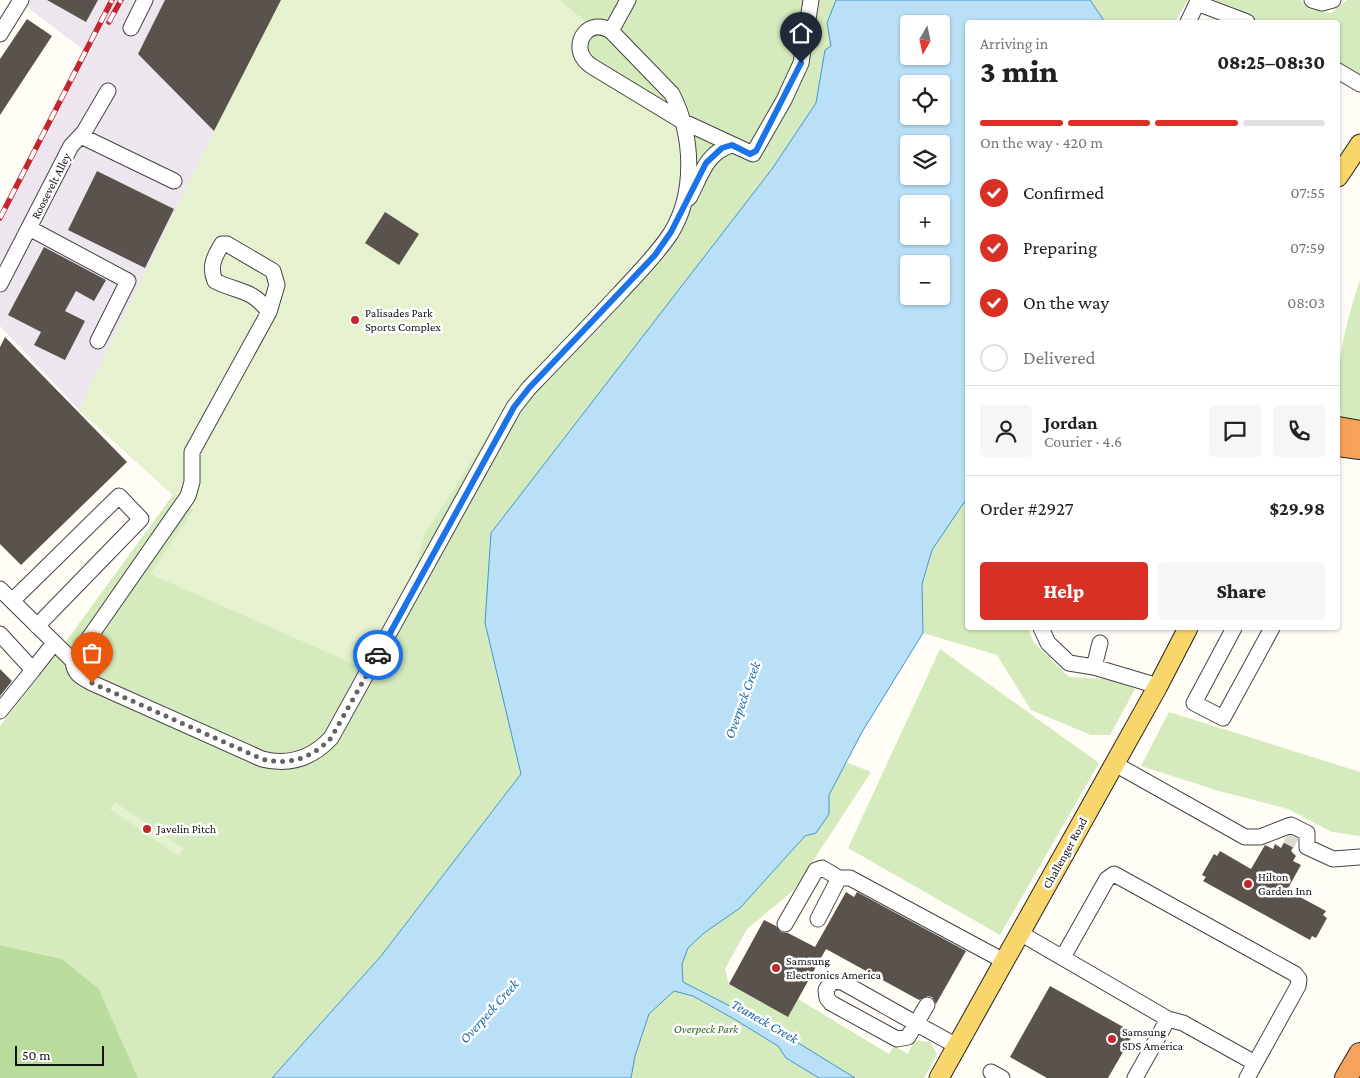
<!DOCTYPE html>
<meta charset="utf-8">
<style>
body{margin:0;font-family:"Crimson Pro",serif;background:#f6f6f6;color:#222;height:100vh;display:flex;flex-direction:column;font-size:19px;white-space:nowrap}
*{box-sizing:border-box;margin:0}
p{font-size:16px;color:#767676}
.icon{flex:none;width:28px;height:28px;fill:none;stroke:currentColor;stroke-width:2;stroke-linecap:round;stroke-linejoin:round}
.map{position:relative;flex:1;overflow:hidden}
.panel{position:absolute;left:965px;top:20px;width:375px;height:610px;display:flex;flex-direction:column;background:#fff;border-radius:5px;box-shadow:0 1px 4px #0004}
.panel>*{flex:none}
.needle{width:32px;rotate:189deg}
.controls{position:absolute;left:900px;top:15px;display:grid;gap:10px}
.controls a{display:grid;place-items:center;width:50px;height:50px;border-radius:5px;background:#fff;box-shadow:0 1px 4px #0004;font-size:25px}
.scale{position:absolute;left:15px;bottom:12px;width:89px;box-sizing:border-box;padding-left:5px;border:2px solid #111;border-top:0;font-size:14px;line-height:18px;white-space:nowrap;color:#111;-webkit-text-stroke:4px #fff;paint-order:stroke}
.pin{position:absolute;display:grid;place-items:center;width:42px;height:42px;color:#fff;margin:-51px -21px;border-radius:50% 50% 50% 0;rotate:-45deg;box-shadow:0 0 5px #0007}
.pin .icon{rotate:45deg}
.courier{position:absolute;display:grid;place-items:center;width:50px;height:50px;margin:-25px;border:4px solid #1a73e8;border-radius:50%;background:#fff;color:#222;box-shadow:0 1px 6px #0007}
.head em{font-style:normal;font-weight:800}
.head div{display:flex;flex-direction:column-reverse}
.head{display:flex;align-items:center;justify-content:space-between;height:85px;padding:0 15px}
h1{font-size:32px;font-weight:800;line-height:38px}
.bar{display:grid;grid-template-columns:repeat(4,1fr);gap:8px 5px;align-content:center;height:60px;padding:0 15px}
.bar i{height:6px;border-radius:4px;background:#e0e0e0}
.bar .active{background:#d93025}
.bar p{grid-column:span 4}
.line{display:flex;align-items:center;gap:12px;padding:0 15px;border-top:1px solid #e0e0e0}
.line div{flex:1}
.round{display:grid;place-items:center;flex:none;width:52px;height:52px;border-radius:5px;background:#f6f6f6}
ol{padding:0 15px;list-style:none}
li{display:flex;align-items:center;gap:15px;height:55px}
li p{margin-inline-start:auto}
li .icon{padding:5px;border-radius:50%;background:#d93025;color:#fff;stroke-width:4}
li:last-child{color:#767676}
li i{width:28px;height:28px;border:2px solid #e0e0e0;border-radius:50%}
.cta{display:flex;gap:10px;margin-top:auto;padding:10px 15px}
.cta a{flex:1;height:58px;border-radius:5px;background:#d93025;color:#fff;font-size:20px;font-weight:800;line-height:58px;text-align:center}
.cta a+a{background:#f6f6f6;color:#222}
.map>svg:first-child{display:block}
</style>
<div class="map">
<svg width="1360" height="1078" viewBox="0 0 1360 1078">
<rect width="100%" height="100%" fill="#fffdf5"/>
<path fill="#eee6ef" d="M18,0H279L79,410L0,326V218L86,52Z"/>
<path fill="#d5ebbd" d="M279,0H836L827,23L831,46L825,51L816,103L772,169L485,623L521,774L381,956L272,1078H138L99,989L62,959L0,945V726L53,659L173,495L79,410Z
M1090,0H1301L1309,9L1331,13L1347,0H1360V75L1338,66V22H1239L1188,0L1175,22H1105Z
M1360,280V425L1342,422C1333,371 1344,328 1360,280Z
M967,496L968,628H1028L1034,643L1069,677L1109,679L1135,689L1110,735H1091L1031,710L997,655L923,633L922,584L932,550Z
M940,649L1099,763L1000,935L848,848Z
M1169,712L1360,772V836L1332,832L1288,809L1219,791L1141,766Z
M846,762L871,772L794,890L747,929L725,969L729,984L788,1017L798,999L889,1054L894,1046L908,1054L912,1044L918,1040L931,1043L937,1054L924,1078H631L635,1056L649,1014L683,982L682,964L688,948L704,933L740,908L805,836L829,814V795Z"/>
<path fill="#b9dc9c" d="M0,945L62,959L99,989L138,1078H0Z"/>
<path fill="#e6f2cf" d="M281,0H560L587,23L574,44L676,126L681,147V184L674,211L659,240L637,267L525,384L498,420L425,534L413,578L363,668L150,574L194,509L173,495L79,410L214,131Z
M115,802L184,849L179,856L110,809Z"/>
<path fill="#b9e0f7" stroke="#3f96cf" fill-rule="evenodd" d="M836,0H1090L1105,22H968L967,498L932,550L922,584L923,633L862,732L829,795V814L816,833L805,836L740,908L704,933L688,948L682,964L683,982L779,1031L855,1078H819L786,1058L778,1046L734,1019L693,996L674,991L649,1014L635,1056L631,1078H272L381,956L521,774L485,623L491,533L772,169L816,103L825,50L831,46L827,23ZM909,24H941V56H909ZM909,84H941V116H909ZM909,144H941V176H909ZM909,204H941V236H909ZM909,264H941V296H909Z"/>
<path fill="#5a524d" d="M47,0H98L86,22Z
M165,0H281L214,131L138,54Z
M27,19L52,36L0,115V59Z
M97,171L174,209L145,268L68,230Z
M385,212L419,234L399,265L365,243Z
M44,247L106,280L94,301L76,291L65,311L85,321L65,360L34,345L41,332L8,315Z
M5,337L127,462L21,565L0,544V347Z
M0,669L12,681L0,696Z
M1291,835L1298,839L1291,851L1296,856L1293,861L1301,865L1287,890L1326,911L1323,915L1327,918L1316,938L1312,936L1310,940L1203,881L1206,877L1202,875L1214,854L1217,856L1220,851L1251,869L1265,845L1273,849L1275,844L1281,848L1287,837Z
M846,892L854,897L857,892L966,951L936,1004L932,997L928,996L919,1000L826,949L788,1017L729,984L764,920L776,926L781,932L788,933L815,947Z
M1050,986L1134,1033L1108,1078H1047L1010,1057Z"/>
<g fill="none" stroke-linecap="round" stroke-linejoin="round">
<path stroke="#dbdad3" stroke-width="15" stroke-dasharray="15 8" stroke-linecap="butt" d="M1287,836L1297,841"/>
<g stroke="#444" stroke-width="17">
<path id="minor" d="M1312,0L1322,3L1333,0
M1188,22L1197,3L1247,22
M131,28L145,0
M611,31L628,0
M0,34L21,0
M1338,71L1360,84
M81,136L174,181
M689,198C701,176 706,152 732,145
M29,228L128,281L98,341
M222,244H227L273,271L277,285L269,312C251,288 239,293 215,281C209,267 214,257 222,244Z
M0,284L71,146L84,132L108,91
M269,312L192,452V482L188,496L73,661C74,674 81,677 92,683L262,759C289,766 312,758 331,738L514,407L529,388C559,357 589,326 619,294C637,274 656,256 671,233C696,192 693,135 672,94L611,31C588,17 572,43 584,59C586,62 590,65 593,67L682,121L753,154L784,100L801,63L811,0
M0,589L73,661
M12,601L119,496L141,519L37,626
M1041,628L1048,643L1069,663L1094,667L1158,686
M1234,628L1194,703L1223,718L1272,628
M0,634L33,670L0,711
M1094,667L1100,643
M33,670L54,643
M1115,764L1245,837H1260L1291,825L1307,833V847L1333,859L1360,857
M818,919L839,878H850L1004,961
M785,924L816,870L822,868L839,878
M1020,933L1168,1019L1183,1023L1255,1063
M1063,957L1107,879L1114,874L1295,974L1299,979L1298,986L1247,1078
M927,1005L908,1037L897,1039L831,1003L827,998L826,990L832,981L842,982C880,1003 918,1025 957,1046
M991,1072L1002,1078
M1135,1078L1168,1019"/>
</g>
<g stroke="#222" stroke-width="21">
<path id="major" d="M1338,177L1360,144
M939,1078L1158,686L1188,628"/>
</g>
<g stroke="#222" stroke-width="24">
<path id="highway" d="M1338,428L1360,432
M1338,445L1360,448
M1346,1078L1360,1054"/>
</g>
<use href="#minor" stroke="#fff" stroke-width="15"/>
<use href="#major" stroke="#f9d66b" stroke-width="19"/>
<use href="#highway" stroke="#f5a25d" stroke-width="22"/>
<g stroke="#c4262e" stroke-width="5.5">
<path id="rail" d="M109,22L121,0
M0,218L112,0"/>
</g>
<use href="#rail" stroke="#fff" stroke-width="4" stroke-dasharray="11" stroke-linecap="butt"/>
</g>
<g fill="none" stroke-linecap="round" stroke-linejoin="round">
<path stroke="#646461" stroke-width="5" stroke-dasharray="0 9" d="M92,683L262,759C289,766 312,758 331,738L378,655"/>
<path stroke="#1a73e8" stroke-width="6" d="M378,655L514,407L529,388L655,255L671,232L706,163L722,148L732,145L750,154L756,151L801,63"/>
</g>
<g fill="#c4262e" stroke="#fff" stroke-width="2">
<circle cx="355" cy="320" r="5"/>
<circle cx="147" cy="829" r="5"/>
<circle cx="1248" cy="884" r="5"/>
<circle cx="776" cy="968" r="5"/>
<circle cx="1112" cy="1039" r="5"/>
</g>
<g text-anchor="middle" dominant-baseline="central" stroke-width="5" stroke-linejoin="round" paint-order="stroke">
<g font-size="12" fill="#111" stroke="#fff">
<text transform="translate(51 186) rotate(-63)">Roosevelt Alley</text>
<text transform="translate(1065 853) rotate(-61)">Challenger Road</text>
</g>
<g font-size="12" fill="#111" stroke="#fff" text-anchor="start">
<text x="365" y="313">Palisades Park<tspan x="365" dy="14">Sports Complex</tspan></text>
<text x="157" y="829">Javelin Pitch</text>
<text x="1258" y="877">Hilton<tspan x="1258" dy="14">Garden Inn</tspan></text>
<text x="786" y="961">Samsung<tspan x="786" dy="14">Electronics America</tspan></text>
<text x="1122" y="1032">Samsung<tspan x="1122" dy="14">SDS America</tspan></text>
</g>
<g font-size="12" font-style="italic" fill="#2f6b1f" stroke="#fff">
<text x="706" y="1029">Overpeck Park</text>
</g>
<g font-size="14" font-style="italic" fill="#1768a6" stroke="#fff">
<text transform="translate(742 700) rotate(-70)">Overpeck Creek</text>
<text transform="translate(489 1011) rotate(-48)">Overpeck Creek</text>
<text transform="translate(765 1021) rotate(30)">Teaneck Creek</text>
</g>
</g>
</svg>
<div class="controls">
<a><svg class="needle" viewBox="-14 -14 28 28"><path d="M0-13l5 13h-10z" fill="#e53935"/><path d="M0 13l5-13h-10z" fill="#767676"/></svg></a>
<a><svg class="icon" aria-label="locate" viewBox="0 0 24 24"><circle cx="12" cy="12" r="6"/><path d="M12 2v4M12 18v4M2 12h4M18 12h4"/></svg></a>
<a><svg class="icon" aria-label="layers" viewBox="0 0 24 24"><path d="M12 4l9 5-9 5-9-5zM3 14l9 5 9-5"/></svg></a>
<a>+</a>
<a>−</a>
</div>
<div class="scale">50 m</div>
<div class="pin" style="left:92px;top:683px;background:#ea580c"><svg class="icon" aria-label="bag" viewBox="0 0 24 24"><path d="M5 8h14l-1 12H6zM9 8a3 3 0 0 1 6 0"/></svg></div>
<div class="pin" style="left:801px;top:63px;background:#1f2937"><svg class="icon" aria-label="home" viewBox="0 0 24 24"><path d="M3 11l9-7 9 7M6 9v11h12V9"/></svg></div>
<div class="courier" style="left:378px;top:655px"><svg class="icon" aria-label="car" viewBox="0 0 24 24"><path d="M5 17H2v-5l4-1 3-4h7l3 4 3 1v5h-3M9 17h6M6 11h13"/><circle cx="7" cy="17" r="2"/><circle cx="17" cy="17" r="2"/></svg></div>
<section class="panel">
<div class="head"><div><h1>3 min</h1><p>Arriving in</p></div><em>08:25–08:30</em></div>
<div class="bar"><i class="active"></i><i class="active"></i><i class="active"></i><i></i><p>On the way · 420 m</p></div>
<ol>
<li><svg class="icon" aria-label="check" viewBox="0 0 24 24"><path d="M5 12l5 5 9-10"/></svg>Confirmed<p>07:55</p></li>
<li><svg class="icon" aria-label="check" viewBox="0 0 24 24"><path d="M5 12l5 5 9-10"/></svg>Preparing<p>07:59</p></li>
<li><svg class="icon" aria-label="check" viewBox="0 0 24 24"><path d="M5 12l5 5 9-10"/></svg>On the way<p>08:03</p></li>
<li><i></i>Delivered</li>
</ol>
<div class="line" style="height:90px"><a class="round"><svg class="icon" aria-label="person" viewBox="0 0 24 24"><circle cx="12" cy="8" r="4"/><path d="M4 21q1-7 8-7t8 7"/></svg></a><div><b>Jordan</b><p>Courier · 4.6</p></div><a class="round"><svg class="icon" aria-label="chat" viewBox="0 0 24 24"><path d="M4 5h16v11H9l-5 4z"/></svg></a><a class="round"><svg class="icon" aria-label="phone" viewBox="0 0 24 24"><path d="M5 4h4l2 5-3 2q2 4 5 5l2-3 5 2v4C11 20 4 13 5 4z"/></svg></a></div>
<div class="line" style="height:65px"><div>Order #2927</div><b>$29.98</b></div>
<div class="cta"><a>Help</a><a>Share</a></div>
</section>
</div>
